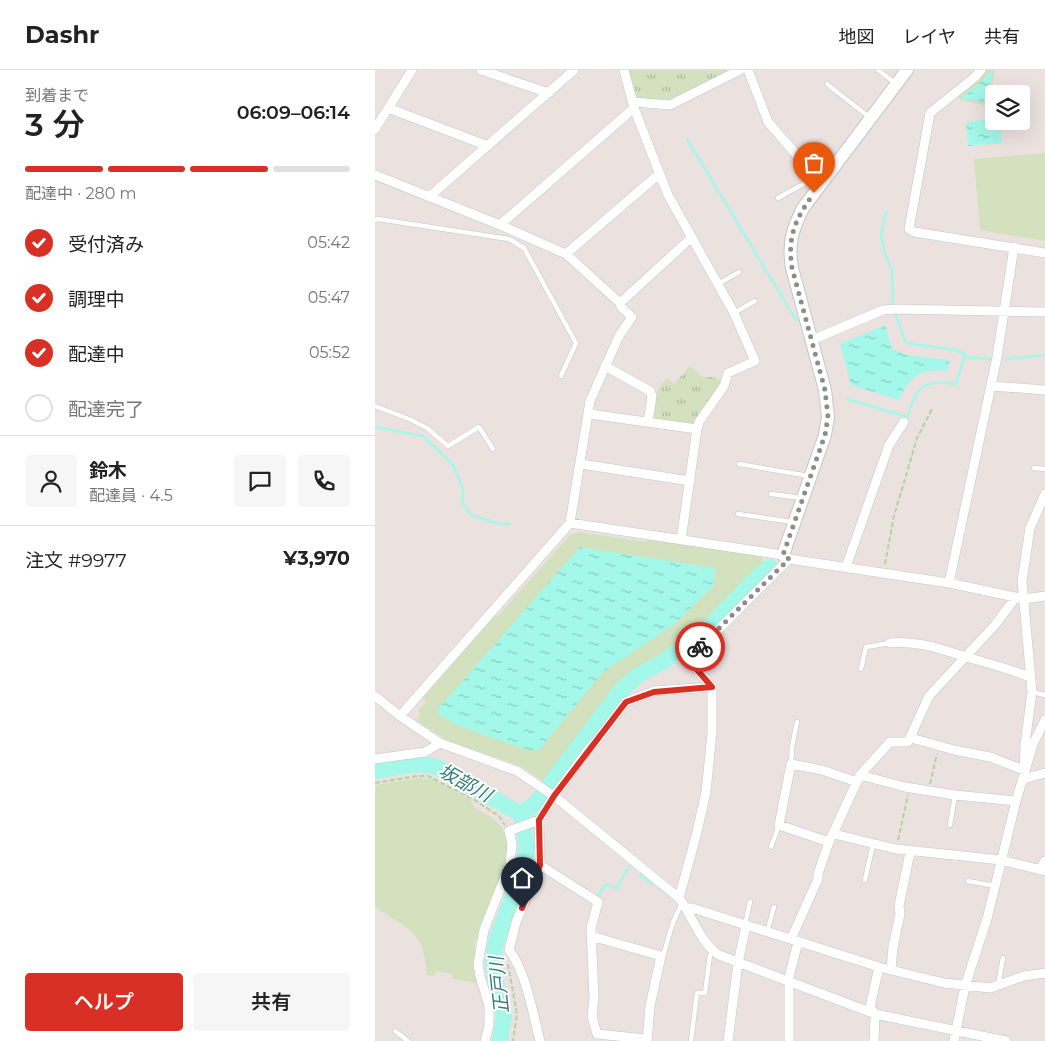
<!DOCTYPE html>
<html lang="ja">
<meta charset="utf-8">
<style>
body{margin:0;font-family:Montserrat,"Noto Sans JP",sans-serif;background:#f6f6f6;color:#222;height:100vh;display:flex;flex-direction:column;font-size:19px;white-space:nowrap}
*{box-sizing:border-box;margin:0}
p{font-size:16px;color:#767676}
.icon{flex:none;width:28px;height:28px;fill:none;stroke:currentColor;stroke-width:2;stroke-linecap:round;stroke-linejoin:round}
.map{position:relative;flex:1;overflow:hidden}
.side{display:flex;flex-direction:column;background:#fff;width:375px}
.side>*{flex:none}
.fabs{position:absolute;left:610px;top:15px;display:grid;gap:10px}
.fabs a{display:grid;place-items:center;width:45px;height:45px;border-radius:5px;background:#fff;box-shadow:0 5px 20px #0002;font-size:25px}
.pin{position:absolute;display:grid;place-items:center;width:42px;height:42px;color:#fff;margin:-51px -21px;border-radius:50% 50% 50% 0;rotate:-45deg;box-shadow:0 0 5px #0007}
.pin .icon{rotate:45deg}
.courier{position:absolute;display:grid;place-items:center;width:50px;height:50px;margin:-25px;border:4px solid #d93025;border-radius:50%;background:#fff;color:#222;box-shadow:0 1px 6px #0007}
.overview em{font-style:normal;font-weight:600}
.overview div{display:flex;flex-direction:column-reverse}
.overview{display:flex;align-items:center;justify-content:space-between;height:85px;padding:0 25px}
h1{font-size:32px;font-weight:600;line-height:38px}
.bar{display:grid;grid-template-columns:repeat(4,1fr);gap:8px 5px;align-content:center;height:60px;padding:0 25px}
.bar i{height:6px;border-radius:4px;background:#e0e0e0}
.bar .selected{background:#d93025}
.bar p{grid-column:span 4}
.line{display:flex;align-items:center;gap:12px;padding:0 25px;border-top:1px solid #e0e0e0}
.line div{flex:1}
.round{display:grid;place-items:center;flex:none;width:52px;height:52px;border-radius:5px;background:#f6f6f6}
ol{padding:0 25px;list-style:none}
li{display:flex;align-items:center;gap:15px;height:55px}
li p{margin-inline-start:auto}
li .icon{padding:5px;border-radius:50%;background:#d93025;color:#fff;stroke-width:4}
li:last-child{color:#767676}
li i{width:28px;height:28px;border:2px solid #e0e0e0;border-radius:50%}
.primary-button{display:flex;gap:10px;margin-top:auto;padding:10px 25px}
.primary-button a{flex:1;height:58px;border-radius:5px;background:#d93025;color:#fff;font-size:20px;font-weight:600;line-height:58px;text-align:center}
.primary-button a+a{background:#f6f6f6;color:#222}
header{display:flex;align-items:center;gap:30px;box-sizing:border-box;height:70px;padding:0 25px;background:#fff;border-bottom:1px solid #e0e0e0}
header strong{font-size:24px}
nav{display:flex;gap:28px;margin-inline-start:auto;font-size:18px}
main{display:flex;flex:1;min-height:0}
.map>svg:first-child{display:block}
</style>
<header>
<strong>Dashr</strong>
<nav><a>地図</a><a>レイヤ</a><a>共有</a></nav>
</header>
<main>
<section class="side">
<div class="overview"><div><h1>3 分</h1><p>到着まで</p></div><em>06:09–06:14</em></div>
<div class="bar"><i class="selected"></i><i class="selected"></i><i class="selected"></i><i></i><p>配達中 · 280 m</p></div>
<ol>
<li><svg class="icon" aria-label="check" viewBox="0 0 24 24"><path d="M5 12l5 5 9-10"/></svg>受付済み<p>05:42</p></li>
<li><svg class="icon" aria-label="check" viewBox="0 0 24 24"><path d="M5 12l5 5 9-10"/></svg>調理中<p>05:47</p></li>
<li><svg class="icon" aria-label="check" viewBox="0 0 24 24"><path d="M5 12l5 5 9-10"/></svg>配達中<p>05:52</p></li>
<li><i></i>配達完了</li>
</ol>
<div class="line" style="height:90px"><a class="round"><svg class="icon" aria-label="person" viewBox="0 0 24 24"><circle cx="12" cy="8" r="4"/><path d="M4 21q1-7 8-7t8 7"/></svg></a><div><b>鈴木</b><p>配達員 · 4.5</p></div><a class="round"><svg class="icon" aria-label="chat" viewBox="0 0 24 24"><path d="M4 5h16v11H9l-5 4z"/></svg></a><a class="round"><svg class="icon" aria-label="phone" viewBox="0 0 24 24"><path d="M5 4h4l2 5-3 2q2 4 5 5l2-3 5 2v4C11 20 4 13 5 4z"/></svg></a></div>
<div class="line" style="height:65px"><div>注文 #9977</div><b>¥3,970</b></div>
<div class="primary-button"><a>ヘルプ</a><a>共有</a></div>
</section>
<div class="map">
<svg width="670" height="971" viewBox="0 0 670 971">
<defs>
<pattern id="park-tufts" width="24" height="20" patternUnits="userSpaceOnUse" patternTransform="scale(1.25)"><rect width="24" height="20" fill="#d3e1be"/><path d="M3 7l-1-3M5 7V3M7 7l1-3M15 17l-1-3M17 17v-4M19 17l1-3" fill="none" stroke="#aeba9e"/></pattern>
<pattern id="water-ripples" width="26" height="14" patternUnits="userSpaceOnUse" patternTransform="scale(1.25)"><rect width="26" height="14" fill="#a3f8ea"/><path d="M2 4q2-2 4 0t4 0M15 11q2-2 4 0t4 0" fill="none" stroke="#88ccc1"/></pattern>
</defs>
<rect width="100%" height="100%" fill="#ebe2e0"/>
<path fill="#d3e1be" d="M611,0H620L614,36L586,30L582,26L602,10Z
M670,83V171L605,160L599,89Z
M203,462L272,472L274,468L388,485L387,491H392L325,560L251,609L236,623L169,712L146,696L73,671L44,652L43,649L45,647L44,639L51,632L47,627L119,544L123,546L195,465Z
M43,708L58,709L96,730L99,737L120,750L127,758L133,771L132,790L104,867L100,870V893L102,913L77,909L78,904L61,901L60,906L51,905C52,892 48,874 39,864C32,856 10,844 0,837V715Z"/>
<path fill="url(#park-tufts)" d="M254,0H357L294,32L265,29L262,27Z
M315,296L328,307H337L348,311L344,318L319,353L314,355L280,350L277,346C280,328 279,322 292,308L299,314Z"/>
<path fill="url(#water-ripples)" d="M615,2H618L612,32L587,29L588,26L604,14Z
M619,49V51H625L627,73L593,76L591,52Z
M510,255L517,279L532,285L575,290L572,301C546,298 534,307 524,330L476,315L465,274Z
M205,477L340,498L339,515L300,554L228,602L164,680H152L84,656L63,644L62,640Z"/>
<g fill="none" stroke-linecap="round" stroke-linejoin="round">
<path stroke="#a3f8ea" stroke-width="2.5" d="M312,69L421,250
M511,142L506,165L509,181L517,201L518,233
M520,243L531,273L581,280L590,284L589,287
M630,289L670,285
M472,329L532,347C543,315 547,310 581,314L589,287L615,289
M0,357L48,366L78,395L88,419L87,432L96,445L125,454H134
M150,789L158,791
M265,805L278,814
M284,818L299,829
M223,826L231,814L241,819L254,796"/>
<path stroke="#a3f8ea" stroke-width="16" d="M0,701C21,698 44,690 64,698L146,744
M146,744L161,733L245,621L262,606L289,591L331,560L385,504L395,497
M125,971L129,945L120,908L118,892L121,872L149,795L152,777L146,744"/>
<g stroke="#bfc6c6" stroke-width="5.5">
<path id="lane" d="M503,0L520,13
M452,14L494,47
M403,128L441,107
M0,150L3,149L134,169L149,178L201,273L186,306
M343,214L364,202
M359,243L380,231
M0,336L34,349L52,358L73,376L104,357L118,379
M364,394L434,406
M659,398L670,399
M396,424L427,428
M363,444L418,452
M486,599L491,577L515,573
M657,622L670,625
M416,694L417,677L422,652
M575,755L580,725
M396,777L404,755
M490,810L498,774
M593,811L620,816
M370,855L375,832
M392,862L399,837
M286,886L289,883C293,870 299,843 308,834
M623,915L628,888
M20,961L33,971
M316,971L322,923H330L335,885L338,881"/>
</g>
<g stroke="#bfc6c6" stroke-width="10">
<path id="street" d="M106,0L174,23
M249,0L259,38L293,125L359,243L380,291L353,303L349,316L324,352L322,359L306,470
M373,0L393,52L446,113
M606,0L600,7L555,43L534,159L539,162L670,183
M258,32L295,35L365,0
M13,38L113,76
M0,59L37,0
M0,105L125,155L191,184L245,233L316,168
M54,127L199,0
M125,155L259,38
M191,184L284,104
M437,270L508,240L522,239L670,242
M230,296L275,321L277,326L273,352
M616,316L670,320
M214,344L322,359
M206,394L315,411
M195,453L215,331L244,266L257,247L246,237L245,233
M471,497L514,375L529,352
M574,513L622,287L639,177
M515,573C542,570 566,579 591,587C613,593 634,599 655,607
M0,626L25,646L65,673L142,701L179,726L304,828C317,845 325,873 344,885L500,944L631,971
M25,646L195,453L408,485L414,489L574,513L649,529L670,526
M536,668L579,680L615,687L649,700L650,674L657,622L647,511L655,458L670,424
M0,689L50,682L65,673
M485,705L530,717L580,725L641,731
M648,709L670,703
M459,764L521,779L626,790L670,801
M454,772L404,755L416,694L447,700L482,712
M165,795L223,832L216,858L219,928L217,947L222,964L271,969
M665,800L670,791
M304,828L321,766L331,722L337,663V617L317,594L318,583L328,575L414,489
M311,838H317L504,897L569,913L615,918L649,906L670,903
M216,866L286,886L275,936L272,971
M416,869L443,809V804L454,772L485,705L515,672H533L554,626L620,555L641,527
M516,900L518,877L525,844L524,836L535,782
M110,971L114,955V936L105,906L103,894L109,860L135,794L137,774L134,761L164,750
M165,971C158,944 151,902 134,880L141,852L165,795L164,750L179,726L213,680L223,669L251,632L279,621L337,617
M353,971L363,893L371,856
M414,971V907L423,872
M499,971L500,944L495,937L504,897
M579,971L590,916L612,849L641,731L658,674L670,650"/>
</g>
<g stroke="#c0c8c8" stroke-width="14">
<path id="secondary" d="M408,485L450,365L453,347L450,320L417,198C413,174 417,160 428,138L532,0"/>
</g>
<path stroke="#b2d2a2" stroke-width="2" stroke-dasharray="5 2.5" stroke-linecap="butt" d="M510,494L519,446L542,368L557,339
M0,713L42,706H53L98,729L124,746L130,755
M555,714L562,684
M523,770L533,725
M133,894L142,944L138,971"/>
<use href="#lane" stroke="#fff" stroke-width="4.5"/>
<use href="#street" stroke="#fff" stroke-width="9"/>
<use href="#secondary" stroke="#fff" stroke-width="12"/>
</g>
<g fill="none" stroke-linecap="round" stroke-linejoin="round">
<path stroke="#8c8e8d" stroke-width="5" stroke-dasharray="0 9" d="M325,577L414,489L408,485L450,365L453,347L450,320L417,198C412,166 421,148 439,123"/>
<path stroke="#d93025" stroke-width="6" d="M147,838L165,795L164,750L179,726L251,632L279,622L337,617L317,594L318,583L325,577"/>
</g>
<g text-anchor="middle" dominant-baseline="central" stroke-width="4" stroke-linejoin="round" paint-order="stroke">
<g font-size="19" font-style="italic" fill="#357e78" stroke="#fff">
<text transform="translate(90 713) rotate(29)">坂部川</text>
<text transform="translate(124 915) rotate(-96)">正戸川</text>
</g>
</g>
</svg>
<div class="fabs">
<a><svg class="icon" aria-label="layers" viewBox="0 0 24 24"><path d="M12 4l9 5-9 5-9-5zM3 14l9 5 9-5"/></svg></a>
</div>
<div class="pin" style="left:439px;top:123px;background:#ea580c"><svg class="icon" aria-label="bag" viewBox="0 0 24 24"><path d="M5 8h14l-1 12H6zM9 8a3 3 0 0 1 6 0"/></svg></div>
<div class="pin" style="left:147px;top:838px;background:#1f2937"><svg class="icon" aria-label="home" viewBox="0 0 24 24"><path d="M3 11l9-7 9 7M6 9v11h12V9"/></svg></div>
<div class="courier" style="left:325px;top:577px"><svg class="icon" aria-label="bike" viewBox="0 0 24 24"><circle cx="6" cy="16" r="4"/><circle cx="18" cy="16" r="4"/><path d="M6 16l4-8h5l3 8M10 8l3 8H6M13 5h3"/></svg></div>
</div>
</main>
